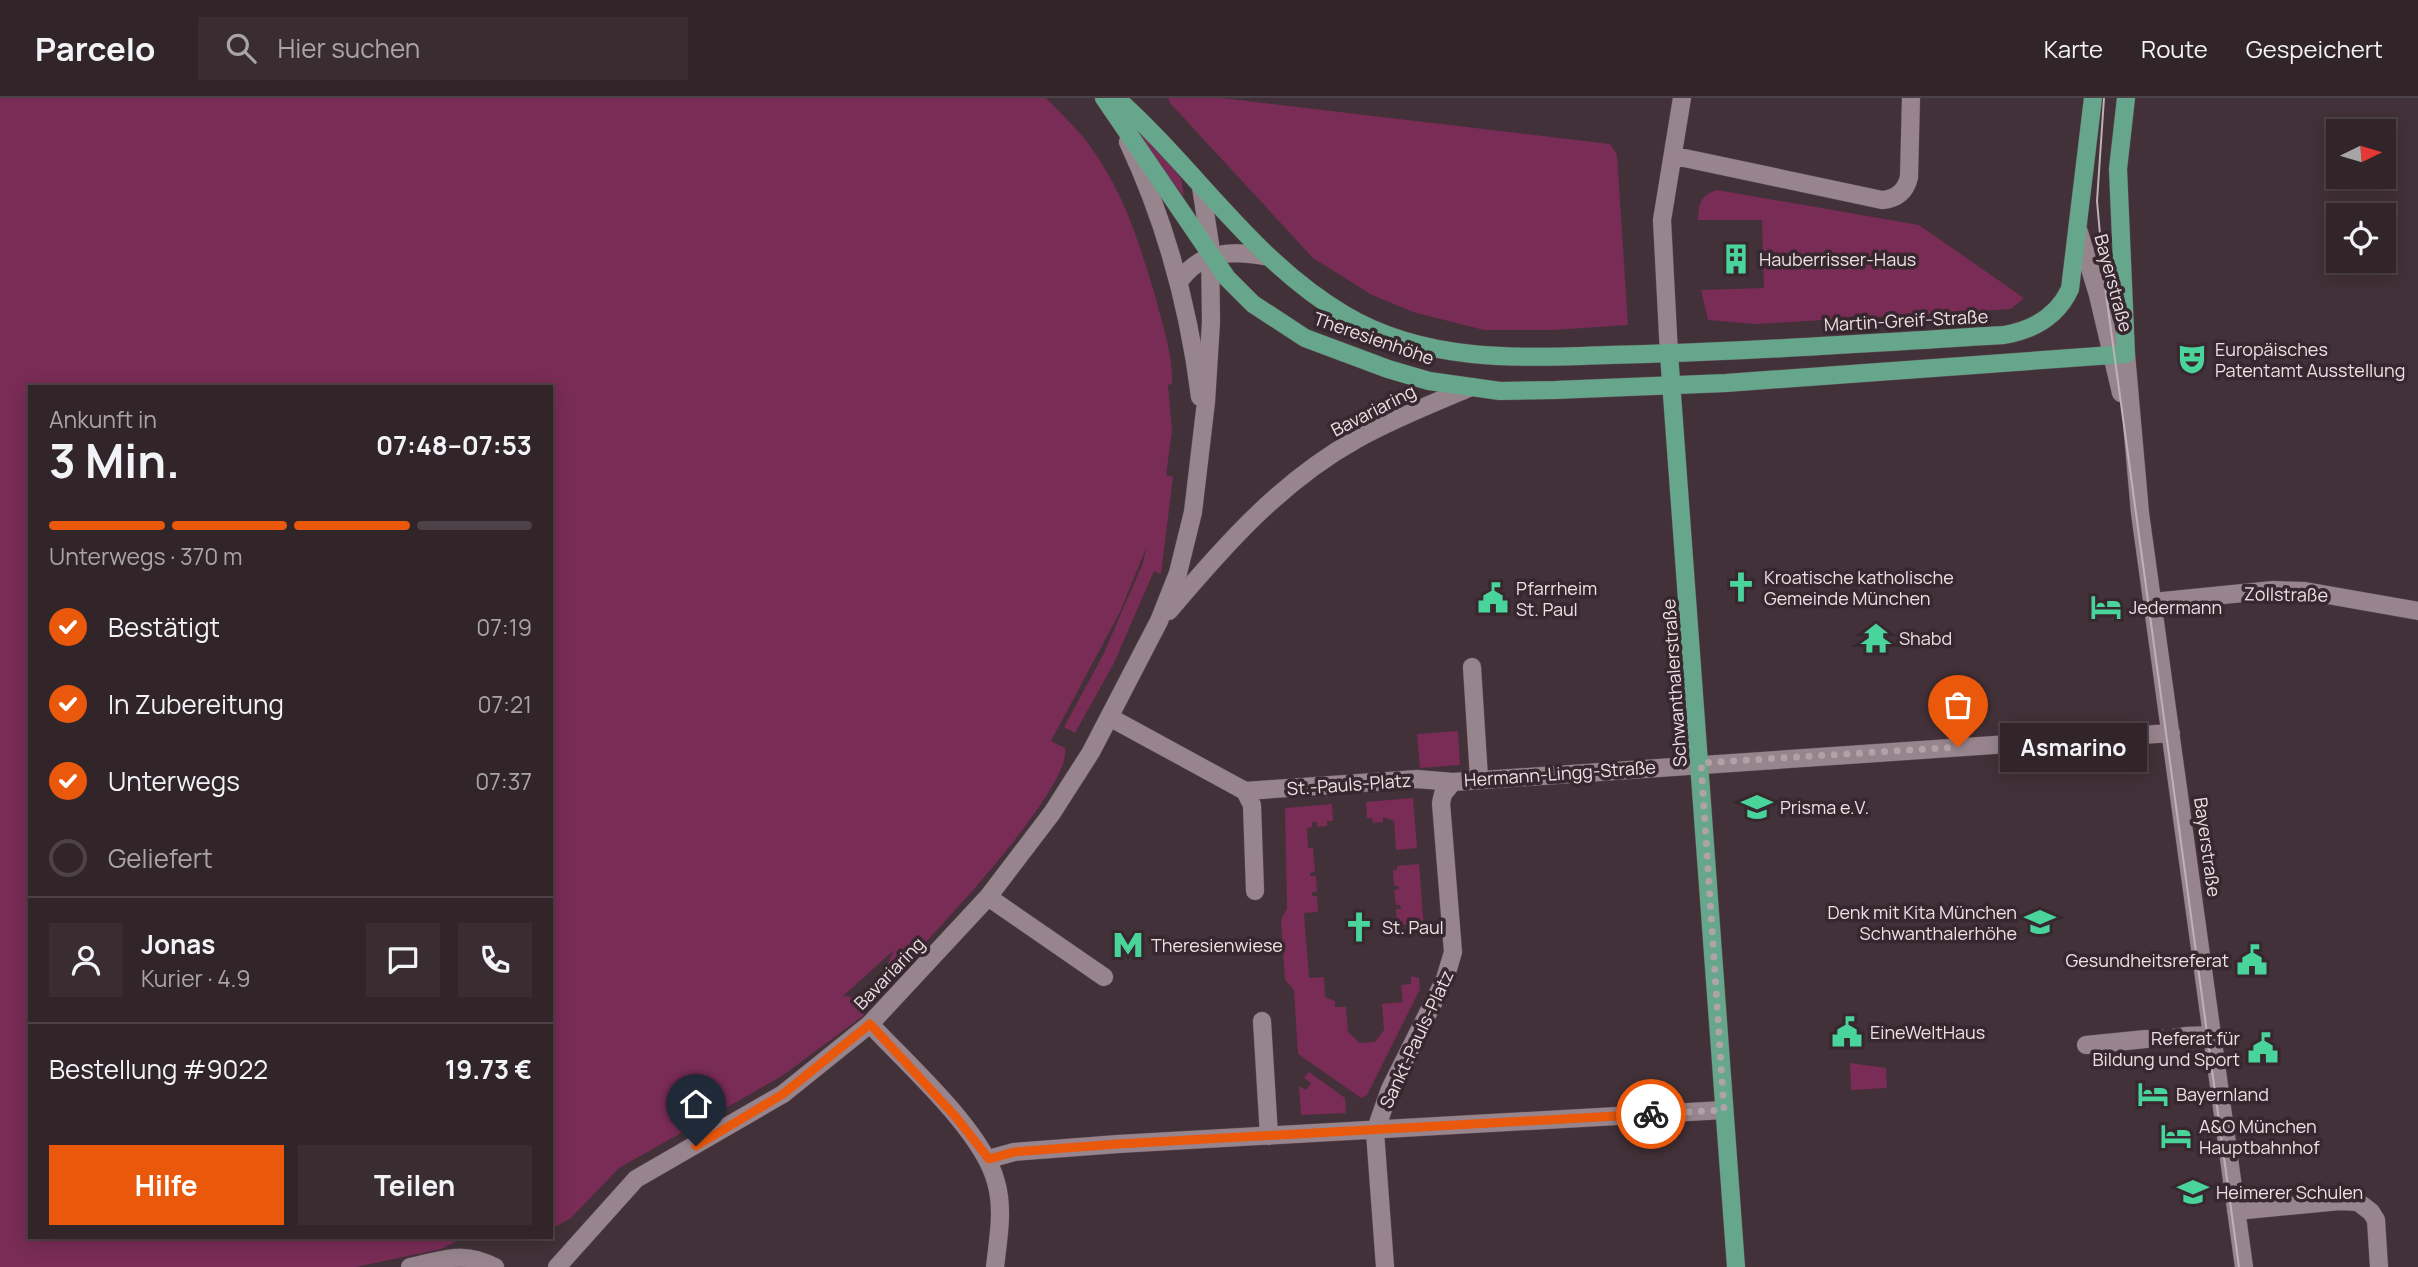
<!DOCTYPE html>
<html lang="de">
<meta charset="utf-8">
<style>
body{margin:0;font-family:Manrope,sans-serif;background:#3a2d32;color:#f1f3f6;height:100vh;display:flex;flex-direction:column;font-size:26px;white-space:nowrap}
*{box-sizing:border-box;margin:0}
p{font-size:23px;color:#a8a5a8}
.icon{flex:none;width:38px;height:38px;fill:none;stroke:currentColor;stroke-width:2;stroke-linecap:round;stroke-linejoin:round}
.map{position:relative;flex:1;overflow:hidden}
.drawer{position:absolute;left:28px;top:287px;width:525px;height:854px;display:flex;flex-direction:column;background:#32252a;border-radius:0px;box-shadow:0 4px 18px #0003,0 0 0 2px #4d4247}
.drawer>*{flex:none}
.needle{width:46px;rotate:85deg}
.tools{position:absolute;left:2326px;top:21px;display:grid;gap:14px}
.tools a{display:grid;place-items:center;width:70px;height:70px;border-radius:0px;background:#32252a;box-shadow:0 4px 18px #0003,0 0 0 2px #4d4247;font-size:35px}
.pin{position:absolute;display:grid;place-items:center;width:60px;height:60px;color:#fff;margin:-72px -30px;border-radius:50% 50% 50% 0;rotate:-45deg;box-shadow:0 0 7px #0007}
.pin .icon{rotate:45deg}
.courier{position:absolute;display:grid;place-items:center;width:70px;height:70px;margin:-35px;border:5px solid #ea580c;border-radius:50%;background:#fff;color:#222;box-shadow:0 2px 9px #0007}
.bubble{position:absolute;height:49px;border-radius:0px;background:#32252a;box-shadow:0 4px 18px #0003,0 0 0 2px #4d4247;font-size:23px;font-weight:700;line-height:49px;text-align:center}
.head em{font-style:normal;font-weight:700}
.head div{display:flex;flex-direction:column-reverse}
.head{display:flex;align-items:center;justify-content:space-between;height:119px;padding:0 21px}
h1{font-size:46px;font-weight:700;line-height:52px}
.bar{display:grid;grid-template-columns:repeat(4,1fr);gap:10px 7px;align-content:center;height:84px;padding:0 21px}
.bar i{height:9px;border-radius:5px;background:#4d4247}
.bar .active{background:#ea580c}
.bar p{grid-column:span 4}
.line{display:flex;align-items:center;gap:18px;padding:0 21px;border-top:2px solid #4d4247}
.line div{flex:1}
.round{display:grid;place-items:center;flex:none;width:74px;height:74px;border-radius:0px;background:#3a2d32}
ol{padding:0 21px;list-style:none}
li{display:flex;align-items:center;gap:21px;height:77px}
li p{margin-inline-start:auto}
li .icon{padding:7px;border-radius:50%;background:#ea580c;color:#fff;stroke-width:4}
li:last-child{color:#a8a5a8}
li i{width:38px;height:38px;border:4px solid #4d4247;border-radius:50%}
.primary-button{display:flex;gap:14px;margin-top:auto;padding:14px 21px}
.primary-button a{flex:1;height:80px;border-radius:0px;background:#ea580c;color:#fff;font-size:28px;font-weight:700;line-height:80px;text-align:center}
.primary-button a+a{background:#3a2d32;color:#f1f3f6}
header{display:flex;align-items:center;gap:42px;box-sizing:border-box;height:98px;padding:0 35px;background:#32252a;border-bottom:2px solid #4d4247}
header strong{font-size:33px}
nav{display:flex;gap:38px;margin-inline-start:auto;font-size:24px}
.search{width:490px;height:63px;background:#3a2d32;display:flex;align-items:center;gap:18px;box-sizing:border-box;padding:0 24px;border-radius:0px;color:#a8a5a8;font-size:26px}
.map>svg:first-child{display:block}
</style>
<header>
<strong>Parcelo</strong>
<div class="search"><svg class="icon" aria-label="search" viewBox="0 0 24 24"><circle cx="10" cy="10" r="6"/><path d="M15 15l6 6"/></svg>Hier suchen</div>
<nav><a>Karte</a><a>Route</a><a>Gespeichert</a></nav>
</header>
<div class="map">
<svg width="2418" height="1169" viewBox="0 0 2418 1169">
<rect width="100%" height="100%" fill="#423138"/>
<path fill="#792c55" d="M0,0H1046C1061,16 1078,31 1090,48C1124,94 1140,147 1156,201C1163,229 1173,257 1172,286L1168,287L1172,333L1166,377L1173,379L1161,476L1154,473L1114,565L1075,635L1064,629L1103,557L1143,465L1146,450L1120,514L1051,643L1065,650C1073,689 936,834 905,866L892,876L884,874L894,852L843,898L864,900L869,908L863,918L782,978L619,1070L571,1120L551,1131V289H30V1139H465L441,1151L356,1169H0Z
M1169,0H1222L1610,46L1617,57L1628,227L1554,232H1484L1413,214L1372,197L1313,160L1169,4Z
M1138,30L1181,80L1184,99L1136,33Z
M1717,92L1919,127L2024,200L2011,211L1755,226L1708,222L1701,192L1764,190L1762,122H1698C1699,106 1700,97 1717,92Z
M1458,633L1460,667L1420,670L1417,636Z
M1413,700L1417,750L1396,752L1394,723L1383,719V724L1373,725L1372,720H1367L1366,704Z
M1332,706L1333,723H1327V728L1317,729V724H1312V729L1307,730L1308,750H1313L1315,774L1310,775V778H1316L1317,794H1312V798H1317L1318,814L1304,815L1309,880L1324,879L1325,899L1335,903V909H1346L1348,934L1360,945L1375,944L1384,932L1382,906L1403,904L1401,887L1411,886V878L1419,880L1420,891L1367,997L1361,1000L1298,956L1294,892L1285,882L1281,822L1287,810L1285,710Z
M1419,766L1424,831L1412,832V826L1397,827L1396,811H1401L1400,807H1396L1394,792L1399,791V788H1394L1393,772H1397V768Z
M1850,965L1886,970L1887,990L1851,992Z
M1309,974L1345,1000L1346,1015L1301,1017L1299,988L1306,992L1311,985L1304,980Z"/>
<g fill="none" stroke-linecap="round" stroke-linejoin="round">
<path stroke="#5c4b52" stroke-width="18" stroke-dasharray="18 9" stroke-linecap="butt" d="M2146,941L2185,938"/>
<g stroke="#5b4d53" stroke-width="19">
<path id="minor" d="M1128,44C1166,125 1189,210 1200,299
M1675,58L1882,102C1897,101 1906,93 1909,79L1911,0
M2079,134L2098,197L2121,295
M1179,184C1200,152 1234,152 1269,159
M1669,256L1662,122L1682,0
M2126,256L2140,415L2244,1169
M2153,504L2273,492L2305,493L2418,513
M1169,513C1224,448 1281,383 1357,341C1393,321 1431,306 1469,290
M1472,569L1479,680
M1111,620L1245,693L1252,707L1255,793
M1245,693L1417,681L1453,684L2171,635
M988,799L1104,879
M1262,923L1269,1038
M870,926C907,966 983,1033 996,1084C1004,1111 998,1142 995,1169
M2185,938L2212,937
M2086,947L2146,941
M989,1061L1014,1054L1118,1046L1724,1012
M2236,1113L2340,1103L2358,1104L2371,1114L2376,1122L2379,1169
M410,1169C445,1162 461,1152 495,1169
M557,1169L636,1081L783,996L870,926L988,799L1052,715L1091,654L1159,523L1178,475L1193,414L1206,304L1211,224L1210,146L1201,89
M1385,1169L1375,1034L1390,991L1445,881L1453,854L1441,705L1443,696L1453,684"/>
</g>
<g stroke="#5b4d53" stroke-width="19">
<path id="major" d="M1104,0L1227,180L1253,206L1305,240L1388,271L1429,283L1500,293L1555,292L1726,285L2126,256L2118,71L2126,0
M1116,0C1195,70 1253,163 1345,217C1436,271 1544,258 1645,256C1764,253 1884,244 2004,237C2033,232 2057,219 2070,191L2093,0
M1669,256L1736,1169"/>
</g>
<use href="#minor" stroke="#98848d" stroke-width="18"/>
<use href="#major" stroke="#66a68c" stroke-width="18"/>
<path stroke="#beb1b7" stroke-width="2" d="M2104,0L2097,103L2104,181L2239,1169"/>
</g>
<g fill="none" stroke-linecap="round" stroke-linejoin="round">
<path stroke="#b0a3a8" stroke-width="7" stroke-dasharray="0 12.6" d="M1651,1016L1724,1012L1701,665L1958,649"/>
<path stroke="#ea580c" stroke-width="9" d="M696,1048L783,996L870,926L955,1018L989,1061L1014,1054L1118,1046L1651,1016"/>
</g>
<defs>
<g id="building-bare" transform="scale(2.415)"><path d="M-4-6H4V6H1V3H-1V6H-4ZM-2.5-4.3h1.7v1.8h-1.7ZM.8-4.3h1.7v1.8H.8ZM-2.5-1h1.7V.8h-1.7ZM.8-1h1.7V.8H.8Z" fill="#49d49c" stroke="#37272e" stroke-width="2.5" paint-order="stroke"/></g>
<g id="theatre-bare" transform="scale(2.415)"><path d="M-5-5.5Q0-4 5-5.5V0Q5 5 0 6Q-5 5-5 0ZM-3.3-2.5H-1v1.5H-3.3ZM1-2.5H3.3v1.5H1ZM-2.8 1Q0 5.5 2.8 1Z" fill="#49d49c" stroke="#37272e" stroke-width="2.5" paint-order="stroke"/></g>
<g id="church-bare" transform="scale(2.415)"><path d="M-1.2-6h2.4v3.5h3.3v2.4h-3.3V6h-2.4V-.1h-3.3v-2.4h3.3Z" fill="#49d49c" stroke="#37272e" stroke-width="2.5" paint-order="stroke"/></g>
<g id="civic-bare" transform="scale(2.415)"><path d="M-.6-6.5H3V-4.5H.6V-3L4-1V1h2V6H-6V1h2V-1L-.6-3ZM-1.2 2.5V6h2.4V2.5Z" fill="#49d49c" stroke="#37272e" stroke-width="2.5" paint-order="stroke"/></g>
<g id="hotel-bare" transform="scale(2.415)"><path d="M-6-4.5h1.5V1H6V5H4.5V3h-9V5H-6ZM-4 0a1.8 1.8 0 1 1 3.6 0ZM.5 0V-2.5h3Q6-2.5 6 0Z" fill="#49d49c" stroke="#37272e" stroke-width="2.5" paint-order="stroke"/></g>
<g id="temple-bare" transform="scale(2.415)"><path d="M0-6L5-2H3V0L6.5 2.5H4V6H1.5V3h-3V6H-4V2.5H-6.5L-3 0V-2H-5Z" fill="#49d49c" stroke="#37272e" stroke-width="2.5" paint-order="stroke"/></g>
<g id="school-bare" transform="scale(2.415)"><path d="M0-5L7-2L0 1L-7-2ZM-4 1L0 2.5L4 1V4Q0 6-4 4Z" fill="#49d49c" stroke="#37272e" stroke-width="2.5" paint-order="stroke"/></g>
<g id="metro-bare" transform="scale(2.415)"><path d="M-5.5 5V-5H-3L0 0L3-5H5.5V5H3V-.5L0 4L-3-.5V5Z" fill="#49d49c" stroke="#37272e" stroke-width="2.5" paint-order="stroke"/></g>
</defs>
<g fill-rule="evenodd">
<use href="#building-bare" x="1736" y="161"/>
<use href="#theatre-bare" x="2192" y="261"/>
<use href="#church-bare" x="1741" y="489"/>
<use href="#civic-bare" x="1493" y="500"/>
<use href="#hotel-bare" x="2106" y="509"/>
<use href="#temple-bare" x="1876" y="540"/>
<use href="#school-bare" x="1757" y="709"/>
<use href="#school-bare" x="2040" y="824"/>
<use href="#church-bare" x="1359" y="829"/>
<use href="#metro-bare" x="1128" y="847"/>
<use href="#civic-bare" x="2252" y="862"/>
<use href="#civic-bare" x="1847" y="934"/>
<use href="#civic-bare" x="2263" y="950"/>
<use href="#hotel-bare" x="2153" y="996"/>
<use href="#hotel-bare" x="2176" y="1038"/>
<use href="#school-bare" x="2193" y="1094"/>
</g>
<g text-anchor="middle" dominant-baseline="central" stroke-width="7" stroke-linejoin="round" paint-order="stroke">
<g font-size="18" fill="#ece0e5" stroke="#37272e" text-anchor="start">
<text x="1759" y="161">Hauberrisser-Haus</text>
<text x="2215" y="251">Europäisches<tspan x="2215" dy="21">Patentamt Ausstellung</tspan></text>
<text x="1764" y="479">Kroatische katholische<tspan x="1764" dy="21">Gemeinde München</tspan></text>
<text x="1516" y="490">Pfarrheim<tspan x="1516" dy="21">St. Paul</tspan></text>
<text x="2129" y="509">Jedermann</text>
<text x="1899" y="540">Shabd</text>
<text x="1780" y="709">Prisma e.V.</text>
<text x="2017" y="814" text-anchor="end">Denk mit Kita München<tspan x="2017" dy="21">Schwanthalerhöhe</tspan></text>
<text x="1382" y="829">St. Paul</text>
<text x="1151" y="847">Theresienwiese</text>
<text x="2229" y="862" text-anchor="end">Gesundheitsreferat</text>
<text x="1870" y="934">EineWeltHaus</text>
<text x="2240" y="940" text-anchor="end">Referat für<tspan x="2240" dy="21">Bildung und Sport</tspan></text>
<text x="2176" y="996">Bayernland</text>
<text x="2199" y="1028">A&amp;O München<tspan x="2199" dy="21">Hauptbahnhof</tspan></text>
<text x="2216" y="1094">Heimerer Schulen</text>
</g>
<g font-size="18" fill="#ece0e5" stroke="#37272e">
<text transform="translate(2114 185) rotate(75)">Bayerstraße</text>
<text transform="translate(1906 222) rotate(-3)">Martin-Greif-Straße</text>
<text transform="translate(1374 240) rotate(19)">Theresienhöhe</text>
<text transform="translate(1373 312) rotate(-27)">Bavariaring</text>
<text transform="translate(2286 496) rotate(1)">Zollstraße</text>
<text transform="translate(1674 585) rotate(-94)">Schwanthalerstraße</text>
<text transform="translate(1560 675) rotate(-4)">Hermann-Lingg-Straße</text>
<text transform="translate(1349 686) rotate(-4)">St.-Pauls-Platz</text>
<text transform="translate(2208 749) rotate(82)">Bayerstraße</text>
<text transform="translate(889 875) rotate(-46)">Bavariaring</text>
<text transform="translate(1416 941) rotate(-65)">Sankt-Pauls-Platz</text>
</g>
</g>
</svg>
<div class="tools">
<a><svg class="needle" viewBox="-14 -14 28 28"><path d="M0-13l5 13h-10z" fill="#e53935"/><path d="M0 13l5-13h-10z" fill="#a8a5a8"/></svg></a>
<a><svg class="icon" aria-label="locate" viewBox="0 0 24 24"><circle cx="12" cy="12" r="6"/><path d="M12 2v4M12 18v4M2 12h4M18 12h4"/></svg></a>
</div>
<div class="pin" style="left:1958px;top:649px;background:#ea580c"><svg class="icon" aria-label="bag" viewBox="0 0 24 24"><path d="M5 8h14l-1 12H6zM9 8a3 3 0 0 1 6 0"/></svg></div>
<div class="pin" style="left:696px;top:1048px;background:#1f2937"><svg class="icon" aria-label="home" viewBox="0 0 24 24"><path d="M3 11l9-7 9 7M6 9v11h12V9"/></svg></div>
<div class="courier" style="left:1651px;top:1016px"><svg class="icon" aria-label="bike" viewBox="0 0 24 24"><circle cx="6" cy="16" r="4"/><circle cx="18" cy="16" r="4"/><path d="M6 16l4-8h5l3 8M10 8l3 8H6M13 5h3"/></svg></div>
<div class="bubble" style="left:2000px;top:625px;width:147px">Asmarino</div>
<section class="drawer">
<div class="head"><div><h1>3 Min.</h1><p>Ankunft in</p></div><em>07:48–07:53</em></div>
<div class="bar"><i class="active"></i><i class="active"></i><i class="active"></i><i></i><p>Unterwegs · 370 m</p></div>
<ol>
<li><svg class="icon" aria-label="check" viewBox="0 0 24 24"><path d="M5 12l5 5 9-10"/></svg>Bestätigt<p>07:19</p></li>
<li><svg class="icon" aria-label="check" viewBox="0 0 24 24"><path d="M5 12l5 5 9-10"/></svg>In Zubereitung<p>07:21</p></li>
<li><svg class="icon" aria-label="check" viewBox="0 0 24 24"><path d="M5 12l5 5 9-10"/></svg>Unterwegs<p>07:37</p></li>
<li><i></i>Geliefert</li>
</ol>
<div class="line" style="height:126px"><a class="round"><svg class="icon" aria-label="person" viewBox="0 0 24 24"><circle cx="12" cy="8" r="4"/><path d="M4 21q1-7 8-7t8 7"/></svg></a><div><b>Jonas</b><p>Kurier · 4.9</p></div><a class="round"><svg class="icon" aria-label="chat" viewBox="0 0 24 24"><path d="M4 5h16v11H9l-5 4z"/></svg></a><a class="round"><svg class="icon" aria-label="phone" viewBox="0 0 24 24"><path d="M5 4h4l2 5-3 2q2 4 5 5l2-3 5 2v4C11 20 4 13 5 4z"/></svg></a></div>
<div class="line" style="height:91px"><div>Bestellung #9022</div><b>19.73 €</b></div>
<div class="primary-button"><a>Hilfe</a><a>Teilen</a></div>
</section>
</div>
